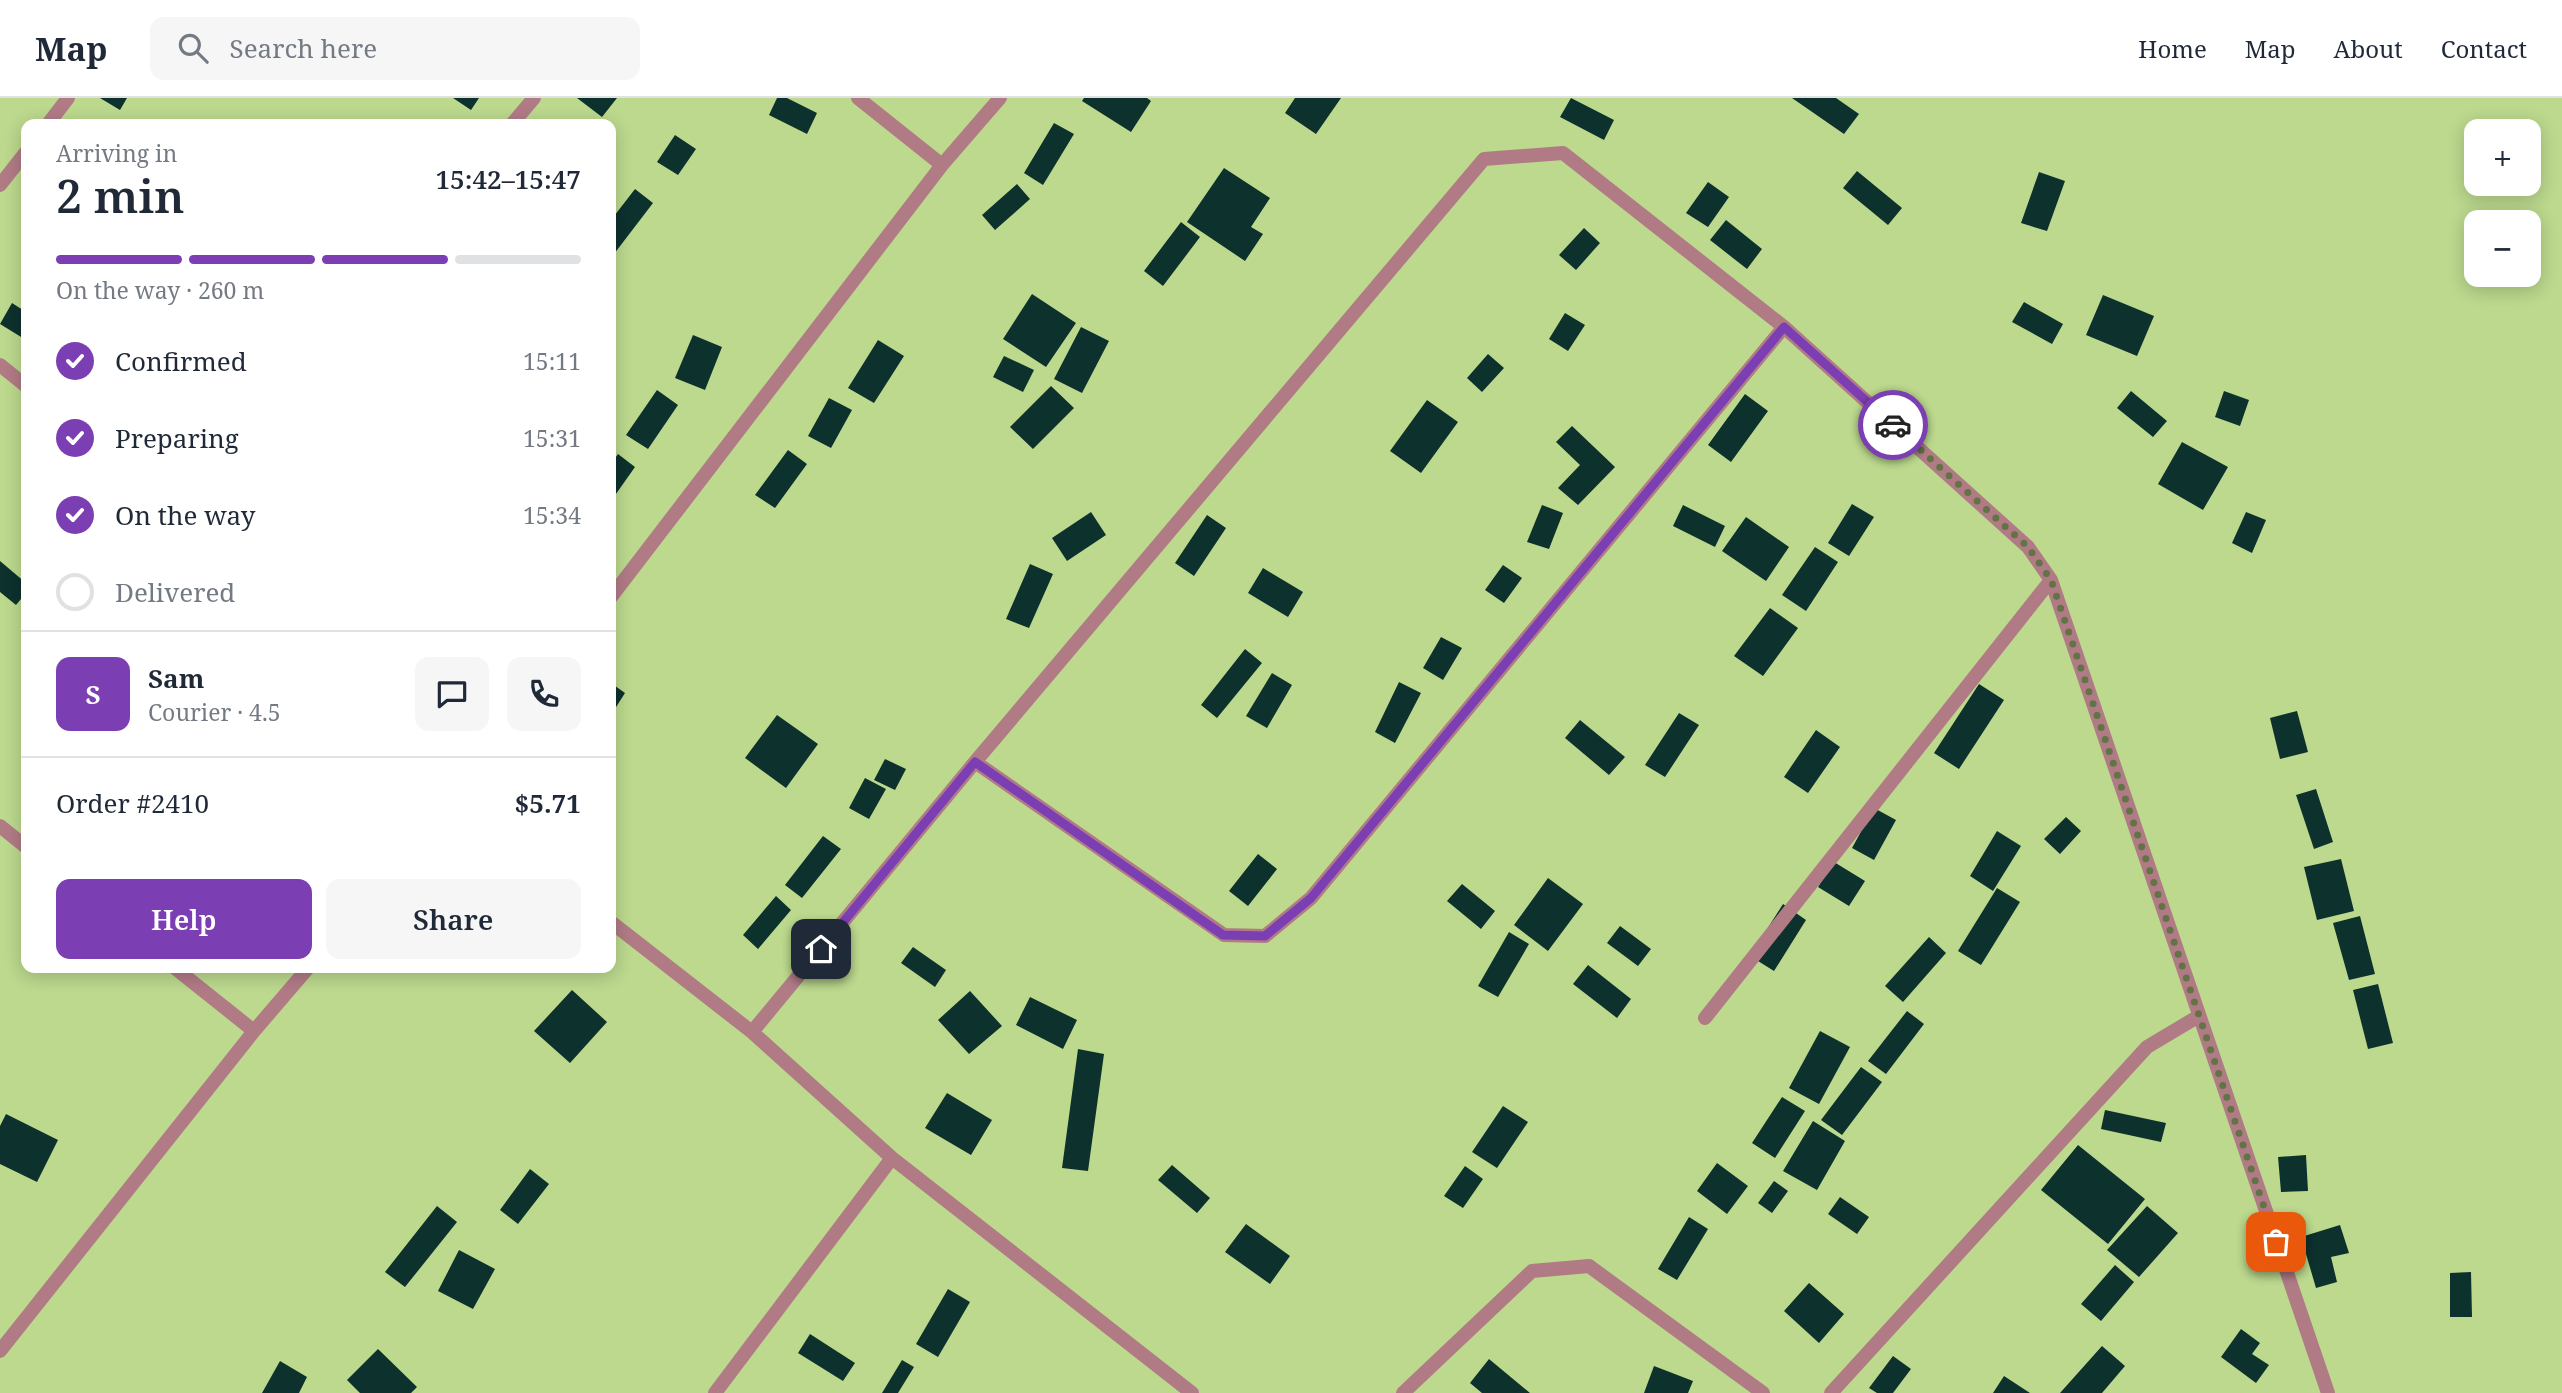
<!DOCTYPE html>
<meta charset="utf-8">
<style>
body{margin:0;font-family:"Noto Serif",serif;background:#f6f6f7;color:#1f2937;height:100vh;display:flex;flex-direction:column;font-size:26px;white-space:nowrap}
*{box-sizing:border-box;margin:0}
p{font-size:23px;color:#747a83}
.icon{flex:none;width:38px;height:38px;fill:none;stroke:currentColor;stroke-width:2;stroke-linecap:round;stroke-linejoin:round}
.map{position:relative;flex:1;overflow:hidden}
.side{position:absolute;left:21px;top:21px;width:595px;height:854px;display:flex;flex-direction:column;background:#fff;border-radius:14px;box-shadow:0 4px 18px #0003}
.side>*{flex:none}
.tools{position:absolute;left:2464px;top:21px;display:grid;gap:14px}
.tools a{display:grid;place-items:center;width:77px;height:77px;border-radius:14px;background:#fff;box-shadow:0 4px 18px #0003;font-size:35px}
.pin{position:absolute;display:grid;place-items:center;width:60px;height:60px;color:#fff;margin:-30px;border-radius:14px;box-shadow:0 4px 10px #0006}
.courier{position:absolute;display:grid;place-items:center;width:70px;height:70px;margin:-35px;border:5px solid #7c3eb3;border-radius:50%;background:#fff;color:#222;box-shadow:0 2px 9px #0007}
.summary em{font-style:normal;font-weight:600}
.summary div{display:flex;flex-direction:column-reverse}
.summary{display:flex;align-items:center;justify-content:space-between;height:119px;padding:0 35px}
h1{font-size:46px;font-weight:600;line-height:52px}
.bar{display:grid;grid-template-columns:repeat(4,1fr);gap:10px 7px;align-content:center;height:84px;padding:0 35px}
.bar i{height:9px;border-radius:5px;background:#e0e1e3}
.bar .selected{background:#7c3eb3}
.bar p{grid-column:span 4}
.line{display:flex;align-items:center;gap:18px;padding:0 35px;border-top:2px solid #e0e1e3}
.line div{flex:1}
.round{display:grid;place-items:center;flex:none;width:74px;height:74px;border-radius:14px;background:#f6f6f7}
ol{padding:0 35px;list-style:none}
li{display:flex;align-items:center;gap:21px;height:77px}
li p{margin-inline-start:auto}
li .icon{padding:7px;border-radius:50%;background:#7c3eb3;color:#fff;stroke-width:4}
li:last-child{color:#747a83}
li i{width:38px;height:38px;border:4px solid #e0e1e3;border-radius:50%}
.cta{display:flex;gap:14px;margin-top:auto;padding:14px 35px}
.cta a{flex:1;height:80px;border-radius:14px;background:#7c3eb3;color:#fff;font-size:28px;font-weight:600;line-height:80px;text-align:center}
.cta a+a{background:#f6f6f7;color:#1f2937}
header{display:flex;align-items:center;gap:42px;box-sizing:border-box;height:98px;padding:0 35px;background:#fff;border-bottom:2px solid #e0e1e3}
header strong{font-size:33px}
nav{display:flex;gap:38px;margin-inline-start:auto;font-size:24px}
.search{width:490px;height:63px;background:#f6f6f7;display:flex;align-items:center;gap:18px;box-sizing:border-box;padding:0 24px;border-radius:14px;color:#747a83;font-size:26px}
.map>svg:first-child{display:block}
</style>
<header>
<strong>Map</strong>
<div class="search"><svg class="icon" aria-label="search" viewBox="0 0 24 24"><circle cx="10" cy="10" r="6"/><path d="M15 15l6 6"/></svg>Search here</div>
<nav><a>Home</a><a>Map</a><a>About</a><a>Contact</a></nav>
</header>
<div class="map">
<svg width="2562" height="1295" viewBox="0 0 2562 1295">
<rect width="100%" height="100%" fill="#bcd98e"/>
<path fill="#0d312d" d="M100,0H127L120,12Z
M453,0H479L471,12Z
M577,0H617L602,19Z
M777,0H787L817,15L807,36L769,17Z
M1084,0H1147L1151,3L1131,34L1082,3Z
M1295,0H1341L1316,36L1285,15Z
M1571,0L1614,22L1604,42L1560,19Z
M1792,0H1836L1859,16L1844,36Z
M1054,25L1074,36L1043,87L1024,75Z
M675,37L696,51L678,77L657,64Z
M1224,70L1270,100L1251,129L1263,136L1245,163L1187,124Z
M1857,73L1902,110L1888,127L1843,90Z
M2039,74L2065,83L2047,133L2021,125Z
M1708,84L1729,99L1708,129L1686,115Z
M1017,86L1030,101L995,132L982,117Z
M635,91L653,105L614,156L611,153V122Z
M1726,122L1762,151L1747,171L1710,142Z
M1181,124L1200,139L1163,188L1144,173Z
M1584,130L1600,145L1576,172L1559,157Z
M1032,196L1076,225L1046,269L1003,241Z
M2103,197L2154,218L2137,258L2086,237Z
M2024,204L2063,226L2052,246L2012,224Z
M12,205L26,214V242L0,226Z
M1565,215L1585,227L1568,253L1549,241Z
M1081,229L1109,243L1082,295L1054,281Z
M693,237L722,249L705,292L675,280Z
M878,242L904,258L874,305L848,290Z
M1488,256L1504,270L1482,294L1467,280Z
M1004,258L1034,272L1023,294L993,279Z
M1051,288L1074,310L1033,351L1010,329Z
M657,292L678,307L648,351L626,337Z
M2131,293L2167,323L2153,339L2117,310Z
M2224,293L2249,302L2240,328L2215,319Z
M1745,296L1768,313L1731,364L1708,347Z
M829,300L852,312L831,350L808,338Z
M1427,302L1458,324L1421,375L1390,353Z
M1572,328L1615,369L1578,407L1558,390L1580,367L1556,344Z
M2182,344L2228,369L2203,412L2158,386Z
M788,352L807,366L775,410L755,397Z
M618,356L635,369L611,403V366Z
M1852,406L1874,419L1849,458L1828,445Z
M1542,407L1563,415L1549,451L1527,444Z
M1683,407L1725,428L1715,449L1673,428Z
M1091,414L1106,437L1067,463L1052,440Z
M2246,414L2266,422L2252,455L2232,445Z
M1207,417L1226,430L1194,478L1175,465Z
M1746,419L1789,449L1766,483L1722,453Z
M1815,449L1838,464L1806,513L1782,497Z
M0,463L26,485V495L16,507L0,494Z
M1030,466L1053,476L1029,530L1006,521Z
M1503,467L1522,480L1504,505L1485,492Z
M1263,470L1303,494L1288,519L1248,495Z
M1770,510L1798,530L1763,578L1734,558Z
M1441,539L1462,550L1443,582L1423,570Z
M1245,551L1262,565L1217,620L1201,607Z
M1272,575L1292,587L1267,630L1246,618Z
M1399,584L1421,595L1395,645L1375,634Z
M611,585L625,595L611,617Z
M1979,586L2004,602L1959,671L1934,655Z
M2297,613L2308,654L2280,661L2270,620Z
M1679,615L1699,627L1665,679L1645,667Z
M777,617L818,646L786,690L745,660Z
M1580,622L1625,659L1609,677L1565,640Z
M1816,632L1840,649L1808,695L1784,679Z
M885,661L906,671L895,692L874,682Z
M865,680L886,691L869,721L849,710Z
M2316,691L2333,744L2314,751L2296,697Z
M1874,710L1896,722L1874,762L1852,750Z
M2066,719L2081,733L2060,756L2044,741Z
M1997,733L2021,748L1993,793L1970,778Z
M823,738L841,751L802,800L785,787Z
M1258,756L1277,771L1248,808L1229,793Z
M2341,761L2354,813L2317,822L2304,769Z
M1834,764L1865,783L1849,808L1818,789Z
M1548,780L1583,806L1548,853L1514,827Z
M1462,786L1495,813L1481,831L1447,803Z
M1997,790L2020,804L1981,867L1958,853Z
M776,798L791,812L758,851L743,837Z
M1783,806L1806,822L1774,873L1750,858Z
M2360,818L2375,876L2349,882L2333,825Z
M1620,828L1651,851L1638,868L1607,845Z
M1509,834L1529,846L1498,899L1478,888Z
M1929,839L1946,855L1903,904L1885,888Z
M913,849L946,872L935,889L901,865Z
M1588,867L1631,901L1617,920L1573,886Z
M2378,886L2393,945L2368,951L2353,892Z
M572,892L607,924L570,965L534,933Z
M970,893L1002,928L969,956L938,922Z
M1030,899L1077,922L1063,951L1016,927Z
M1907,913L1924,926L1886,976L1868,963Z
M1820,933L1850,949L1819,1006L1789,990Z
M1078,951L1104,956L1088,1073L1062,1070Z
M1861,969L1882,984L1842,1037L1821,1022Z
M947,995L992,1022L971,1057L925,1030Z
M1782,999L1805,1013L1775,1060L1752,1045Z
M1503,1008L1528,1024L1497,1070L1472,1054Z
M2105,1012L2166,1025L2161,1044L2101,1031Z
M6,1016L58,1042L37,1084L0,1066V1028Z
M1813,1023L1845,1043L1817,1092L1783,1073Z
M2078,1047L2145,1101L2108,1146L2041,1092Z
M2306,1057L2308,1093L2281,1094L2278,1059Z
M1717,1065L1748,1088L1727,1116L1697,1093Z
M1172,1067L1210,1100L1197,1115L1158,1082Z
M1465,1068L1483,1081L1463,1110L1444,1098Z
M530,1071L549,1086L518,1126L500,1112Z
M1774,1083L1788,1093L1772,1115L1758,1105Z
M1840,1099L1869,1119L1857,1136L1828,1116Z
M437,1108L457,1124L405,1189L385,1174Z
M2147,1108L2178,1135L2139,1179L2107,1152Z
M1689,1119L1708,1131L1677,1182L1658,1171Z
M1246,1126L1290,1158L1270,1186L1225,1154Z
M2340,1127L2349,1155L2331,1159L2337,1184L2316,1190L2301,1139Z
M459,1152L495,1171L473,1211L438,1193Z
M2115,1167L2134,1184L2101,1223L2081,1206Z
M2471,1174L2472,1219H2450V1175Z
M1809,1185L1844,1216L1819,1245L1784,1213Z
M948,1191L970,1204L938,1259L916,1246Z
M2241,1231L2260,1245L2252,1256L2269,1267L2256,1285L2221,1259Z
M810,1236L855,1265L843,1283L798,1255Z
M2102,1248L2125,1268L2102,1295H2060Z
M378,1251L417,1289L411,1295H360L347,1282Z
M1893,1258L1911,1271L1893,1295H1877L1869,1290Z
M1489,1261L1530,1295H1482L1470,1285Z
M902,1262L914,1269L898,1295H882Z
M280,1263L307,1279L299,1295H262Z
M1654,1268L1693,1283L1688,1295H1644Z
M2004,1278L2030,1295H1993Z"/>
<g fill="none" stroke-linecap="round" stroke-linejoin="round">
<path stroke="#b17b86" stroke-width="14" d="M48,26L68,0
M512,26L534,0
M942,67L1000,0
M0,87L26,54
M0,267L26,288
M2051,482L2328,1295
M611,499L942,67L858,0
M975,664L1224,837L1265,838L1311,800L1784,229
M0,728L26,749
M611,824L752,934L892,1060L1192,1295
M175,870L254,933L308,870
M752,934L975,664L1484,61L1563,55L1784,229L2028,449L2051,482L1705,920
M0,1253L254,933
M715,1295L892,1060
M1403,1295L1532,1173L1589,1168L1763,1295
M1831,1295L2147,949L2199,918"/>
</g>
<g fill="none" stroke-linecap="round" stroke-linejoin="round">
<path stroke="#627345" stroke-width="7" stroke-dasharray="0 12.6" d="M1893,327L2028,449L2051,482L2276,1144"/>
<path stroke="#7c3eb3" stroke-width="9" d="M821,851L975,664L1223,837L1265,838L1311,800L1784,229L1893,327"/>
</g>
</svg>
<div class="tools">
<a>+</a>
<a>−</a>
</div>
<div class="pin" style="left:2276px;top:1144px;background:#ea580c"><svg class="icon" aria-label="bag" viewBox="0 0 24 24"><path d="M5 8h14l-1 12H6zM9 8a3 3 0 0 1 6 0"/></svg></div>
<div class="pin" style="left:821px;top:851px;background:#1f2937"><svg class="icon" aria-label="home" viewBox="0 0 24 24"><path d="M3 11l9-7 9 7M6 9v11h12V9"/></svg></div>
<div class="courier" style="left:1893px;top:327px"><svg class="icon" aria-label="car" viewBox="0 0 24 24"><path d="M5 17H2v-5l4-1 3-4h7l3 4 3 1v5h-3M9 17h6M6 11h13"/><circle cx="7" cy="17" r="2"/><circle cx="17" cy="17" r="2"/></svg></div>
<section class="side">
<div class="summary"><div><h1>2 min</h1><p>Arriving in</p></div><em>15:42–15:47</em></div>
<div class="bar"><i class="selected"></i><i class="selected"></i><i class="selected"></i><i></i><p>On the way · 260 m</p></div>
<ol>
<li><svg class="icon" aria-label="check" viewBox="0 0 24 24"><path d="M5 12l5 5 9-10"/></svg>Confirmed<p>15:11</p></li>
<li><svg class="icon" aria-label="check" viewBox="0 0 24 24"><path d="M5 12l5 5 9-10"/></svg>Preparing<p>15:31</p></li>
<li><svg class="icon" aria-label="check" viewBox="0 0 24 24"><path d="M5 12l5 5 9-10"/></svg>On the way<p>15:34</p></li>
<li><i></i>Delivered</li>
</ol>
<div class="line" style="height:126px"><b class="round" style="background:#7c3eb3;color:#fff">S</b><div><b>Sam</b><p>Courier · 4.5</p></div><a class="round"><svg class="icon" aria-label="chat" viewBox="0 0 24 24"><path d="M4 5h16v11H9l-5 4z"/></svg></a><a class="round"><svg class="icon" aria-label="phone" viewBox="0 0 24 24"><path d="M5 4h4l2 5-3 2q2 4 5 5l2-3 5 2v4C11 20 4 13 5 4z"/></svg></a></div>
<div class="line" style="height:91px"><div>Order #2410</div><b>$5.71</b></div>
<div class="cta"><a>Help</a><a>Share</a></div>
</section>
</div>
